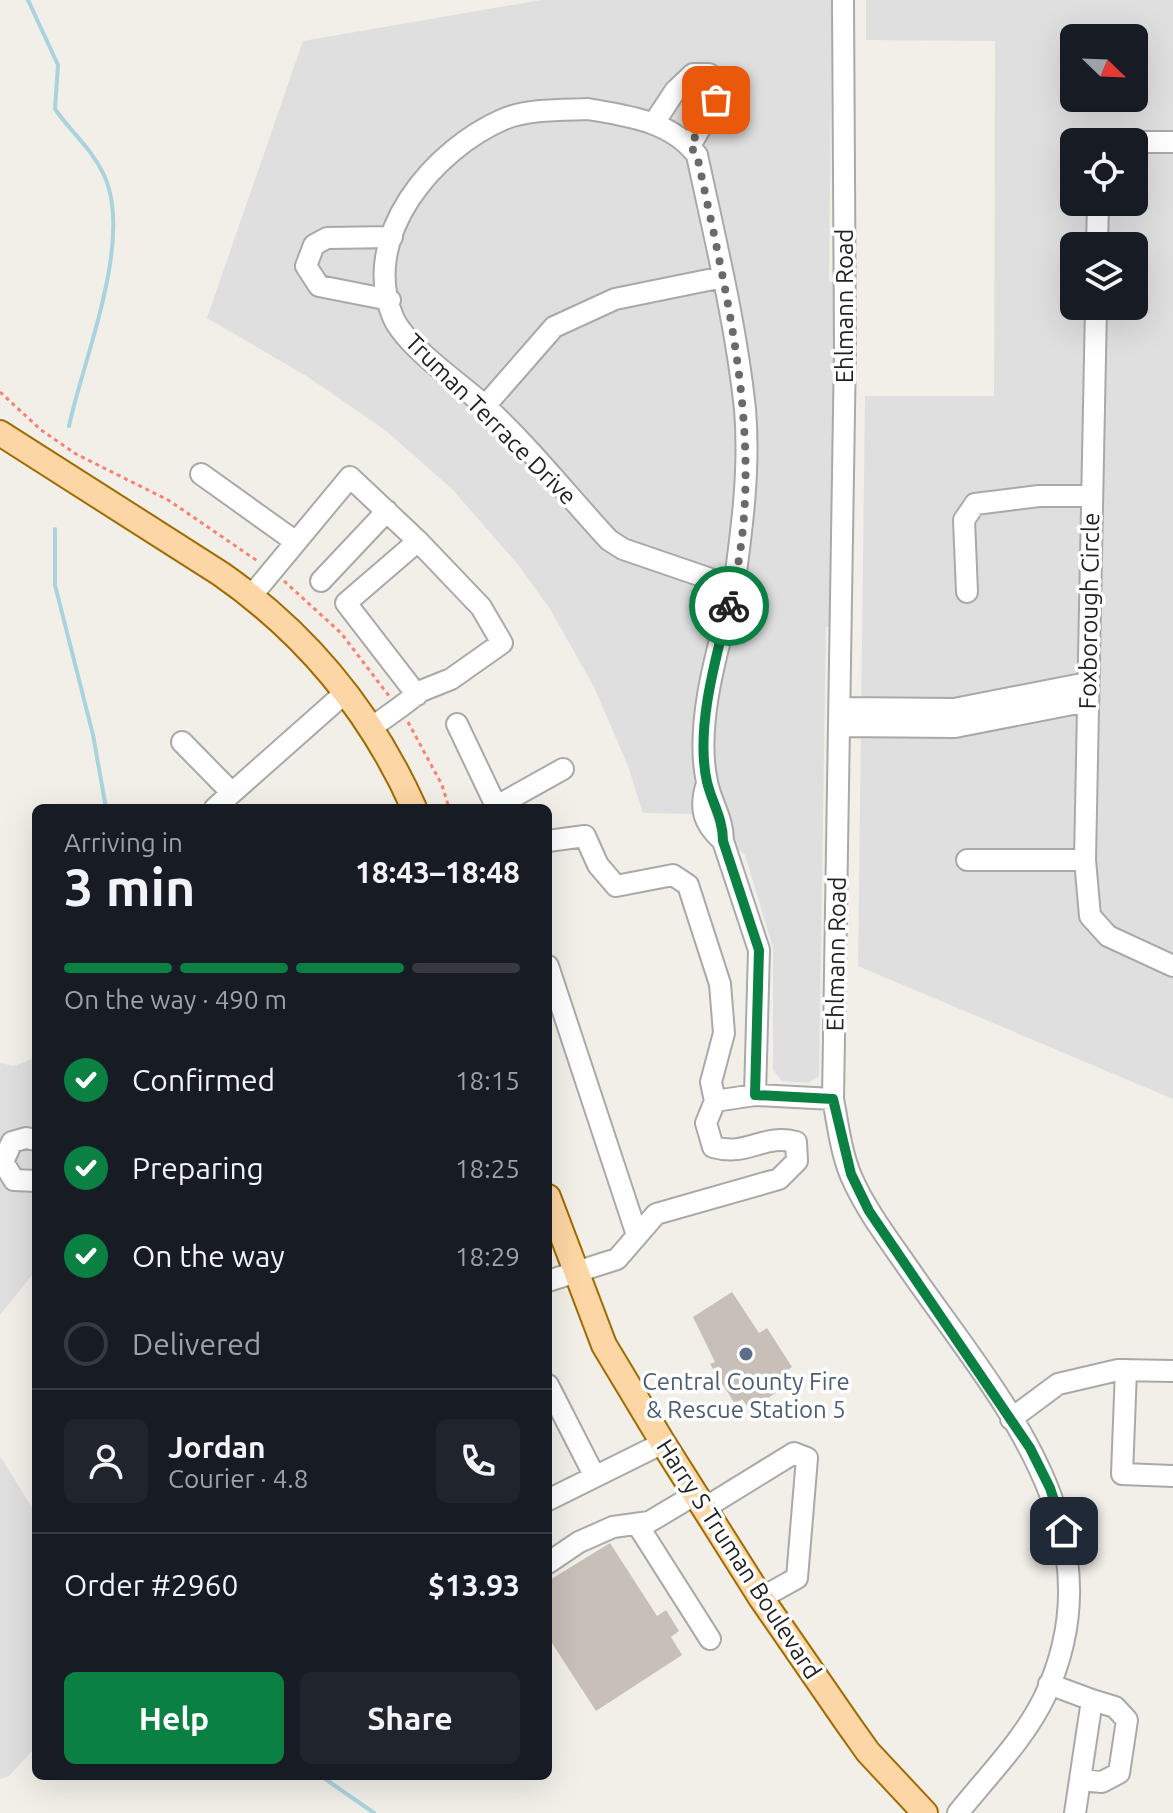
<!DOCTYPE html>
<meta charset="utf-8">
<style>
body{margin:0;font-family:Ubuntu,sans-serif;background:#20242c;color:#f1f3f6;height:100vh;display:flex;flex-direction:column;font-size:30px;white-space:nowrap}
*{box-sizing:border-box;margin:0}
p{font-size:26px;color:#9ea1a6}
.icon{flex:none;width:44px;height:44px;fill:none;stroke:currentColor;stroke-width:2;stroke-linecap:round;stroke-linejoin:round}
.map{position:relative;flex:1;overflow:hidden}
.drawer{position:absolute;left:32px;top:804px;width:520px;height:976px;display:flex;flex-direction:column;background:#171b24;border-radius:12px;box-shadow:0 8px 32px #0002}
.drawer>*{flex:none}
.needle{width:52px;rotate:113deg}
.buttons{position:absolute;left:1060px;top:24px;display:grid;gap:16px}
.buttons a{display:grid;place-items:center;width:88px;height:88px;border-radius:12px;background:#171b24;box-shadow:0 8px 32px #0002;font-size:40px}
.pin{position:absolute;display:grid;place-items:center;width:68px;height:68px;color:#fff;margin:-34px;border-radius:16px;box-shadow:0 4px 12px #0006}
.courier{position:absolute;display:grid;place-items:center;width:80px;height:80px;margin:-40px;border:6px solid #0b8043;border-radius:50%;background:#fff;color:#222;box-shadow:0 2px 10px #0007}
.head em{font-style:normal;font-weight:600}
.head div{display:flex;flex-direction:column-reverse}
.head{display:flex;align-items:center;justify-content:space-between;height:136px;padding:0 32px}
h1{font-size:52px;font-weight:600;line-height:60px}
.bar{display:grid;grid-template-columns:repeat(4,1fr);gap:12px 8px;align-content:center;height:96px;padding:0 32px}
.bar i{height:10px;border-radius:6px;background:#363941}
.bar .current{background:#0b8043}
.bar p{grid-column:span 4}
.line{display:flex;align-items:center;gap:20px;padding:0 32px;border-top:2px solid #363941}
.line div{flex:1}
.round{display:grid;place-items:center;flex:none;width:84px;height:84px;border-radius:12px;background:#20242c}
ol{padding:0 32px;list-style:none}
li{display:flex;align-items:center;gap:24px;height:88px}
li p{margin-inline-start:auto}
li .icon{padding:8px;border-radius:50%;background:#0b8043;color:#fff;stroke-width:4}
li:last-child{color:#9ea1a6}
li i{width:44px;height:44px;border:4px solid #363941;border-radius:50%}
.primary-button{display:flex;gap:16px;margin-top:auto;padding:16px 32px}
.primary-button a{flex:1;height:92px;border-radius:12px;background:#0b8043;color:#fff;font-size:32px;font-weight:600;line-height:92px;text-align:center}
.primary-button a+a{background:#20242c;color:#f1f3f6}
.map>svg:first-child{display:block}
</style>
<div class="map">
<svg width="1173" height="1813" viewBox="0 0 1173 1813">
<rect width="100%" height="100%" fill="#f2efe9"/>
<path fill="#e0dfdf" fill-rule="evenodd" d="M541,0H832L829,282L836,283L833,626L826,627L819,1076L808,1083L782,1081L773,1070V948L745,855L697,814L643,813L628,766L594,687L550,609L520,567L453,490L385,430L308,377L207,318L303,41Z
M866,0H1173V1099L858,966L865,396H994L995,41L866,40ZM1074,38H1134V98H1074ZM1074,142H1134V202H1074ZM1074,246H1134V306H1074Z
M36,1057V1270L0,1315V1063L14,1066Z
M0,1456L36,1514V1747L9,1776L0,1779Z"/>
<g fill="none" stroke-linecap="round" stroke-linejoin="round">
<path stroke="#aad3df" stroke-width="4" d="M28,0L58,65L55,109C70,131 91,148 103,173C135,237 84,356 69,426
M55,529V585L93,735L106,808
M321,1776L374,1813"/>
</g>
<path fill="#c7bfb8" d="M732,1292L759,1333L767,1328L792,1367L785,1372L792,1382L750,1410L742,1399L735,1404L710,1364L715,1362L693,1317Z
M610,1543L657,1616L666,1610L679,1631L671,1637L682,1655L596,1711L548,1637V1581Z"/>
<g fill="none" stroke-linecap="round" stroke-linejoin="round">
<g stroke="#a9a9a9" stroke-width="24">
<path id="minor" d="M843,0L845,349L833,1099C838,1125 841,1152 851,1176C864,1206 883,1232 902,1259C991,1390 1124,1525 1045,1696C1024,1740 988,1775 958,1813
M588,109C628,116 671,121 697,155C715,239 736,324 745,409C750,469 742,528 734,587L623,549L609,540C568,496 529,446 485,406C461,384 405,346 393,317C359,236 434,149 504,119C528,109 562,110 588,109Z
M654,123L675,91L693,74H709L719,84L716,100L690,146
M1119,142H1173
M1097,246L1098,202
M390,300L319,286L306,266L314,245L327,238L392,237
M1096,306L1085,860L1090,916L1108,936L1173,966
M485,406L554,327L615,299L723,277
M201,474L296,542
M321,581L387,511
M734,587C719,644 694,723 707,782C711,803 723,818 723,841L759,950L755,1095L833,1099
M967,592L964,520L975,504L1039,496H1092
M252,595L350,477L418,541
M842,708L954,709L1087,683
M457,724L497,808
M841,726L955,727L1088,701
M372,727C388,716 405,704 421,691L451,679L502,643L481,607L418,541L346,603L417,695
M182,742L232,793
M707,783C699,809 703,823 723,841
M497,806L563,769
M215,808L346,692
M548,841L585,836L598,865L616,886L673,875L688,885L720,984L724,1033L711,1082L715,1101L706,1123L713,1147C749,1157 763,1133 796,1142L797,1161L779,1179L656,1214L617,1259L548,1281
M967,860H1085
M548,966L637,1235
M715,1101L755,1095
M36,1140L26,1138L12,1142L3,1162L14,1180L36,1181
M1126,1370L1122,1474L1173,1476
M548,1385L594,1475
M1011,1419L1058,1384L1118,1370L1173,1371
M548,1500L663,1443
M703,1509L794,1453L807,1458L797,1578L761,1598
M637,1524L710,1639
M548,1563L579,1542L613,1527L649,1522L696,1494
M1049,1684L1092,1700L1075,1813
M1080,1780L1102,1782L1119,1773L1127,1720L1115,1707L1092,1700"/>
</g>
<g stroke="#a06b00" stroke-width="28">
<path id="major" d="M0,433L221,574C307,634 371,712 414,808
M548,1197L604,1345L663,1443L761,1598L846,1721L868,1752L925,1813"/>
</g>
<path stroke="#fa8072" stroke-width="3" stroke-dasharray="4 4" stroke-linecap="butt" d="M0,392L41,430L76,454L168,500L259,562
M284,581L341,633L389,696
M408,722L442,785L449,808"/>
<use href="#minor" stroke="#fff" stroke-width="20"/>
<use href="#major" stroke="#fcd6a4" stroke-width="24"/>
</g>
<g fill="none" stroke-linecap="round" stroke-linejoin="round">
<path stroke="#6b6a68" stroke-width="8" stroke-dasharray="0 14.4" d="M716,100L690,146L697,155C728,303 769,456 729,606"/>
<path stroke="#0b8043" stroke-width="10" d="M729,606C716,657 695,729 707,782C712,803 723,818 723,841L759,950L755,1095L833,1099L851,1174L869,1211L1030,1448L1050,1488L1064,1531"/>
</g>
<circle fill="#5c6f8a" stroke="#fff" stroke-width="3" cx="746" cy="1354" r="8"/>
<g text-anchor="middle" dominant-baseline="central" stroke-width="7" stroke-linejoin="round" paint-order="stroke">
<g font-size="24" fill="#222" stroke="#fff">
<text transform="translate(844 306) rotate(-90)">Ehlmann Road</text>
<text transform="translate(491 419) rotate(45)">Truman Terrace Drive</text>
<text transform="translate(1089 611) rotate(-89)">Foxborough Circle</text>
<text transform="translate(836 954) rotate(-89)">Ehlmann Road</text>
<text transform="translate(739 1559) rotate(57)">Harry S Truman Boulevard</text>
</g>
<g font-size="24" fill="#4e5e75" stroke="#fff">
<text x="746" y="1381">Central County Fire<tspan x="746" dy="28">&amp; Rescue Station 5</tspan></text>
</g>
</g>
</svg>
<div class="buttons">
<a><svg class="needle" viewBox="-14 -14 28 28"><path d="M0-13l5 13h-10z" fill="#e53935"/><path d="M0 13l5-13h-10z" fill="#9ea1a6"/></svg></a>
<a><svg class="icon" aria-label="locate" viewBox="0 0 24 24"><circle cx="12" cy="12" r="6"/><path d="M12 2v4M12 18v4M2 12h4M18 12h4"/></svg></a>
<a><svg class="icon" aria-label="layers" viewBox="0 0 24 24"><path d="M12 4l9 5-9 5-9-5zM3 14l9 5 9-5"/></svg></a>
</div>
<div class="pin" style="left:716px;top:100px;background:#ea580c"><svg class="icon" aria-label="bag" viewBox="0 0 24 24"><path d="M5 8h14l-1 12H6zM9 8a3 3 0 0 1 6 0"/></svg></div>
<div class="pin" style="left:1064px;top:1531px;background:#1f2937"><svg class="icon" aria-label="home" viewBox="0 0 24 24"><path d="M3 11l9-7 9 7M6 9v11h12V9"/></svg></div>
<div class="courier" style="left:729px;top:606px"><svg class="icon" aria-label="bike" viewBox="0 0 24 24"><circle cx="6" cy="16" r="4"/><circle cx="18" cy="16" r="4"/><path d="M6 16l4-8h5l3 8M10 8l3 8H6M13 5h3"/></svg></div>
<section class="drawer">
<div class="head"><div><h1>3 min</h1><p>Arriving in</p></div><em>18:43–18:48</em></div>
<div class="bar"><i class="current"></i><i class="current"></i><i class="current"></i><i></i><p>On the way · 490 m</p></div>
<ol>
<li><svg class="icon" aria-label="check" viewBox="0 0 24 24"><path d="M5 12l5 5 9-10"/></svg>Confirmed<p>18:15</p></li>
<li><svg class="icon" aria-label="check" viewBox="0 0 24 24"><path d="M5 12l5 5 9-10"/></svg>Preparing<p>18:25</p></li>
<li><svg class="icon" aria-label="check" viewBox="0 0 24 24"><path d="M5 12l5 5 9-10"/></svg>On the way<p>18:29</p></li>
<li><i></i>Delivered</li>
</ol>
<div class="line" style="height:144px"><a class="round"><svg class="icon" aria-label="person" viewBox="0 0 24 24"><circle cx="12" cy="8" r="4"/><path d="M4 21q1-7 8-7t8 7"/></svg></a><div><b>Jordan</b><p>Courier · 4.8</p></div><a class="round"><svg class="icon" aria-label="phone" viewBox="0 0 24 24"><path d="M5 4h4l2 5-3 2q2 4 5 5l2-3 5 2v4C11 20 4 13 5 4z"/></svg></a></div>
<div class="line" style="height:104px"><div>Order #2960</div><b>$13.93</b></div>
<div class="primary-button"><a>Help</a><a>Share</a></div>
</section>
</div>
